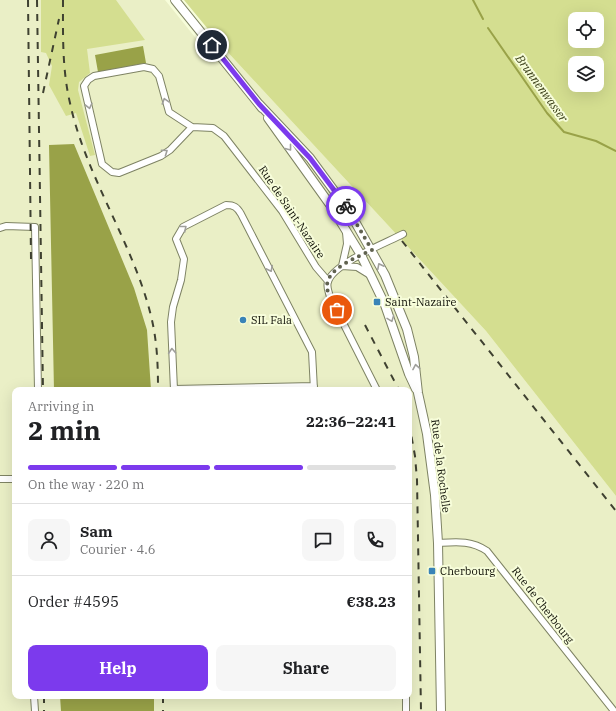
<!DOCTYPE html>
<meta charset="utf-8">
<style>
body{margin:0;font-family:"IBM Plex Serif",serif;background:#f6f6f6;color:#202124;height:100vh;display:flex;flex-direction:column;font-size:15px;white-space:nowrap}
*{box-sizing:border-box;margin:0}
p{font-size:13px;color:#757577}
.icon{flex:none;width:22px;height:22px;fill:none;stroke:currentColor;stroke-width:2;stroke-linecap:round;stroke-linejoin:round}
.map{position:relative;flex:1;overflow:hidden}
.panel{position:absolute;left:12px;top:387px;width:400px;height:312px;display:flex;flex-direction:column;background:#fff;border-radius:8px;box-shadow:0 4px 16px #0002}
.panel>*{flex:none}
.fabs{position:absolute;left:568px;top:12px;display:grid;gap:8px}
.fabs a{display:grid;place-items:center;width:36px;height:36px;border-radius:8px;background:#fff;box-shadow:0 4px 16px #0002;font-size:20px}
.pin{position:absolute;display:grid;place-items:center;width:34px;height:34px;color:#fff;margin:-17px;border:2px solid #fff;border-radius:50%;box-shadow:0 1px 4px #0007}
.courier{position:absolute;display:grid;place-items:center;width:40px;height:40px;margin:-20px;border:3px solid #7c3aed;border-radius:50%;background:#fff;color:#222;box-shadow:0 1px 5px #0007}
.head em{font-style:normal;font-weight:700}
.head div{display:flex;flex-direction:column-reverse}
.head{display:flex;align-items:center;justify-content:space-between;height:68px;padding:0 16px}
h1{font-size:26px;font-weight:700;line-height:30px}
.bar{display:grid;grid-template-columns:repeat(4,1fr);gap:6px 4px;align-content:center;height:48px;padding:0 16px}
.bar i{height:5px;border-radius:3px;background:#e0e0e0}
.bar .current{background:#7c3aed}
.bar p{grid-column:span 4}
.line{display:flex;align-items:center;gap:10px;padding:0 16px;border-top:1px solid #e0e0e0}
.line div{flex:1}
.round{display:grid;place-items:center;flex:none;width:42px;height:42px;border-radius:8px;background:#f6f6f6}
.cta{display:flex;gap:8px;margin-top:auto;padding:8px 16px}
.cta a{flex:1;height:46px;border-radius:8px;background:#7c3aed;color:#fff;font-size:16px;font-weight:700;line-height:46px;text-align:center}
.cta a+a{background:#f6f6f6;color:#202124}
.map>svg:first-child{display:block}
</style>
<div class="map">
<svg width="616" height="711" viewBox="0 0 616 711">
<rect width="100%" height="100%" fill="#f7fdda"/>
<path fill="#eaefc6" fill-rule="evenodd" d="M0,0H165L211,57L222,46L486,331L616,496V711H0ZM15,390H409V696H15Z"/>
<path fill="#d4de90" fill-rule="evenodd" d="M41,0H116L145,40L87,49L90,73L79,82L78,90L95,155L90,156L76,113L66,116L49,85L52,66L46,53L41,52Z
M184,0H616V496L486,331L222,46ZM575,19H597V41H575ZM575,63H597V85H575Z"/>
<path fill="#99a248" d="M143,46L146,63L98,72L95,55Z
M74,144L134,288L147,330L151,390H54L49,145Z
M60,696H154V711H61Z"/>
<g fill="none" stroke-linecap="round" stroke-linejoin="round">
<path stroke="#99a248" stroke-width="2" d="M473,0L483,19
M488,28L547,113L564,132L596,141L616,151"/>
<g stroke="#7e8364" stroke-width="8">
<path id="minor" d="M192,127L170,150L161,156L119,173L112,172L102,164L84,86L88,80L94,76L144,67L153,69L159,76L169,112L192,127L213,128L224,136L282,211L316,267L328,281
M0,228L6,226L35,227L38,390
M342,266L347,244L346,232
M342,266L357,267L370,275
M174,389L314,386
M174,390L171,322L173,307L181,280L184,259L176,239L183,227L226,205C234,205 237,207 241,214L312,352L314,390
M377,390L330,297C329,292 326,287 328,282C332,264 386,243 403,234
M0,479H15
M438,543C456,542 471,540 487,551L614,711
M34,696L35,711
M406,696V711"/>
</g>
<g stroke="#7e8364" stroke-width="10">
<path id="major" d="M175,0L262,108
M259,104L310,158L349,211L385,275L407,329L414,357L418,393L427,434L435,495L438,543L441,711
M268,118L331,206L361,255L385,305L409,374L416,389"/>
</g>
<use href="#minor" stroke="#fff" stroke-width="6"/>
<use href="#major" stroke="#fff" stroke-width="8"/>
<path stroke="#3f4131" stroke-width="2" stroke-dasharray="7 7" stroke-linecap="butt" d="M28,0L31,259
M37,0L43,390
M63,0C63,34 62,69 70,103C85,174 132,242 150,312C157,338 158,363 158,390
M43,93L59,19
M402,241L616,511
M365,325L399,390
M409,423L415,456L417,480L421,711
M44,696V711
M163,696V711"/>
</g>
<defs><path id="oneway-chevron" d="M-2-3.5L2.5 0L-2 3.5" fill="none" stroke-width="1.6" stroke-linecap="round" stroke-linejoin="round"/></defs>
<g stroke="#9f9f9b">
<use href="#oneway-chevron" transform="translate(165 101) rotate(-107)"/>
<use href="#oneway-chevron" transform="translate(89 106) rotate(77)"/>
<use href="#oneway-chevron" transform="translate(289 148) rotate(52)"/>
<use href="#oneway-chevron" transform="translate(165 152) rotate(-35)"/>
<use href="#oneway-chevron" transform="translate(184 228) rotate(-39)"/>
<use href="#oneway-chevron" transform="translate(380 266) rotate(-117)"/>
<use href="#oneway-chevron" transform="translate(270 269) rotate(63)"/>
<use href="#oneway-chevron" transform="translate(391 319) rotate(69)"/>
<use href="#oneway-chevron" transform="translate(172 351) rotate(-93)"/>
<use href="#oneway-chevron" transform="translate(416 367) rotate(-100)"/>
</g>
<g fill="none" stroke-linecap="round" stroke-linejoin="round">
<path stroke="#606250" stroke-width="4" stroke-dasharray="0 7.2" d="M337,310C333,303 327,294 327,286C327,268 358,257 372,250L346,206"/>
<path stroke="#7c3aed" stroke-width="5" d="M212,45L259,104L310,158L346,206"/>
</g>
<g fill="#3983b7" stroke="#f7fdda" stroke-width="1.5">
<rect x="373" y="298" width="8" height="8" rx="2"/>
<circle cx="243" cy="320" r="4"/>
<rect x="428" y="567" width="8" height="8" rx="2"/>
</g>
<g text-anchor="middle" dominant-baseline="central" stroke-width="4" stroke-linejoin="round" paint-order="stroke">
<g font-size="11" fill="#0e0f05" stroke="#f7fdda">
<text transform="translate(292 212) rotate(56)">Rue de Saint-Nazaire</text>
<text transform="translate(441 466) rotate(83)">Rue de la Rochelle</text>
<text transform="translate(543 605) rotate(52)">Rue de Cherbourg</text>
</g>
<g font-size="11" fill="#0e0f05" stroke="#f7fdda" text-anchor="start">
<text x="385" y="302">Saint-Nazaire</text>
<text x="251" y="320">SIL Fala</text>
<text x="440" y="571">Cherbourg</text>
</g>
<g font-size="12" font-style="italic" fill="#373b15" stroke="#f7fdda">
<text transform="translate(542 88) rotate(54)">Brunnenwasser</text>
</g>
</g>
</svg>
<div class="fabs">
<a><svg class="icon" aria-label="locate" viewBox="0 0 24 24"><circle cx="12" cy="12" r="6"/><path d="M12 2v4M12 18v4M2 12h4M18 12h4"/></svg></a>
<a><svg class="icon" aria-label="layers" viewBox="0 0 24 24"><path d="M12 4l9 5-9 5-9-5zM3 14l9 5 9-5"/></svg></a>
</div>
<div class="pin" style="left:337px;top:310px;background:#ea580c"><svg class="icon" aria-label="bag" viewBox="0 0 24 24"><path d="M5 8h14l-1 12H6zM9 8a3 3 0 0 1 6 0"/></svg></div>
<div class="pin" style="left:212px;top:45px;background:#1f2937"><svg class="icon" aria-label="home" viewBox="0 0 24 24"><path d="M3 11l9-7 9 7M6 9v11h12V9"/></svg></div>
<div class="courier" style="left:346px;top:206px"><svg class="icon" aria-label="bike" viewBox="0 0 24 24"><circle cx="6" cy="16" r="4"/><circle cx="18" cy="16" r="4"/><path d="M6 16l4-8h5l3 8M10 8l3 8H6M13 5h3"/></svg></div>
<section class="panel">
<div class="head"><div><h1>2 min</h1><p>Arriving in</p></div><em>22:36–22:41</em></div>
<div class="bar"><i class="current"></i><i class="current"></i><i class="current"></i><i></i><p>On the way · 220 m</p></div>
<div class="line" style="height:72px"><a class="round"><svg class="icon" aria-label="person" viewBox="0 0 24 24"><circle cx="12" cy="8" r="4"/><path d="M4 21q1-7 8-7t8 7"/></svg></a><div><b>Sam</b><p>Courier · 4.6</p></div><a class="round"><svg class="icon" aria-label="chat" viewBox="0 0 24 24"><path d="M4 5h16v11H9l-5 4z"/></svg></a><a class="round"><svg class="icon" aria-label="phone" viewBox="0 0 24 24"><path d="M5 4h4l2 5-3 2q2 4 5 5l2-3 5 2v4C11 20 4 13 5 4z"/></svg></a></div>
<div class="line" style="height:52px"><div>Order #4595</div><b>€38.23</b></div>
<div class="cta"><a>Help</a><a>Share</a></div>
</section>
</div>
